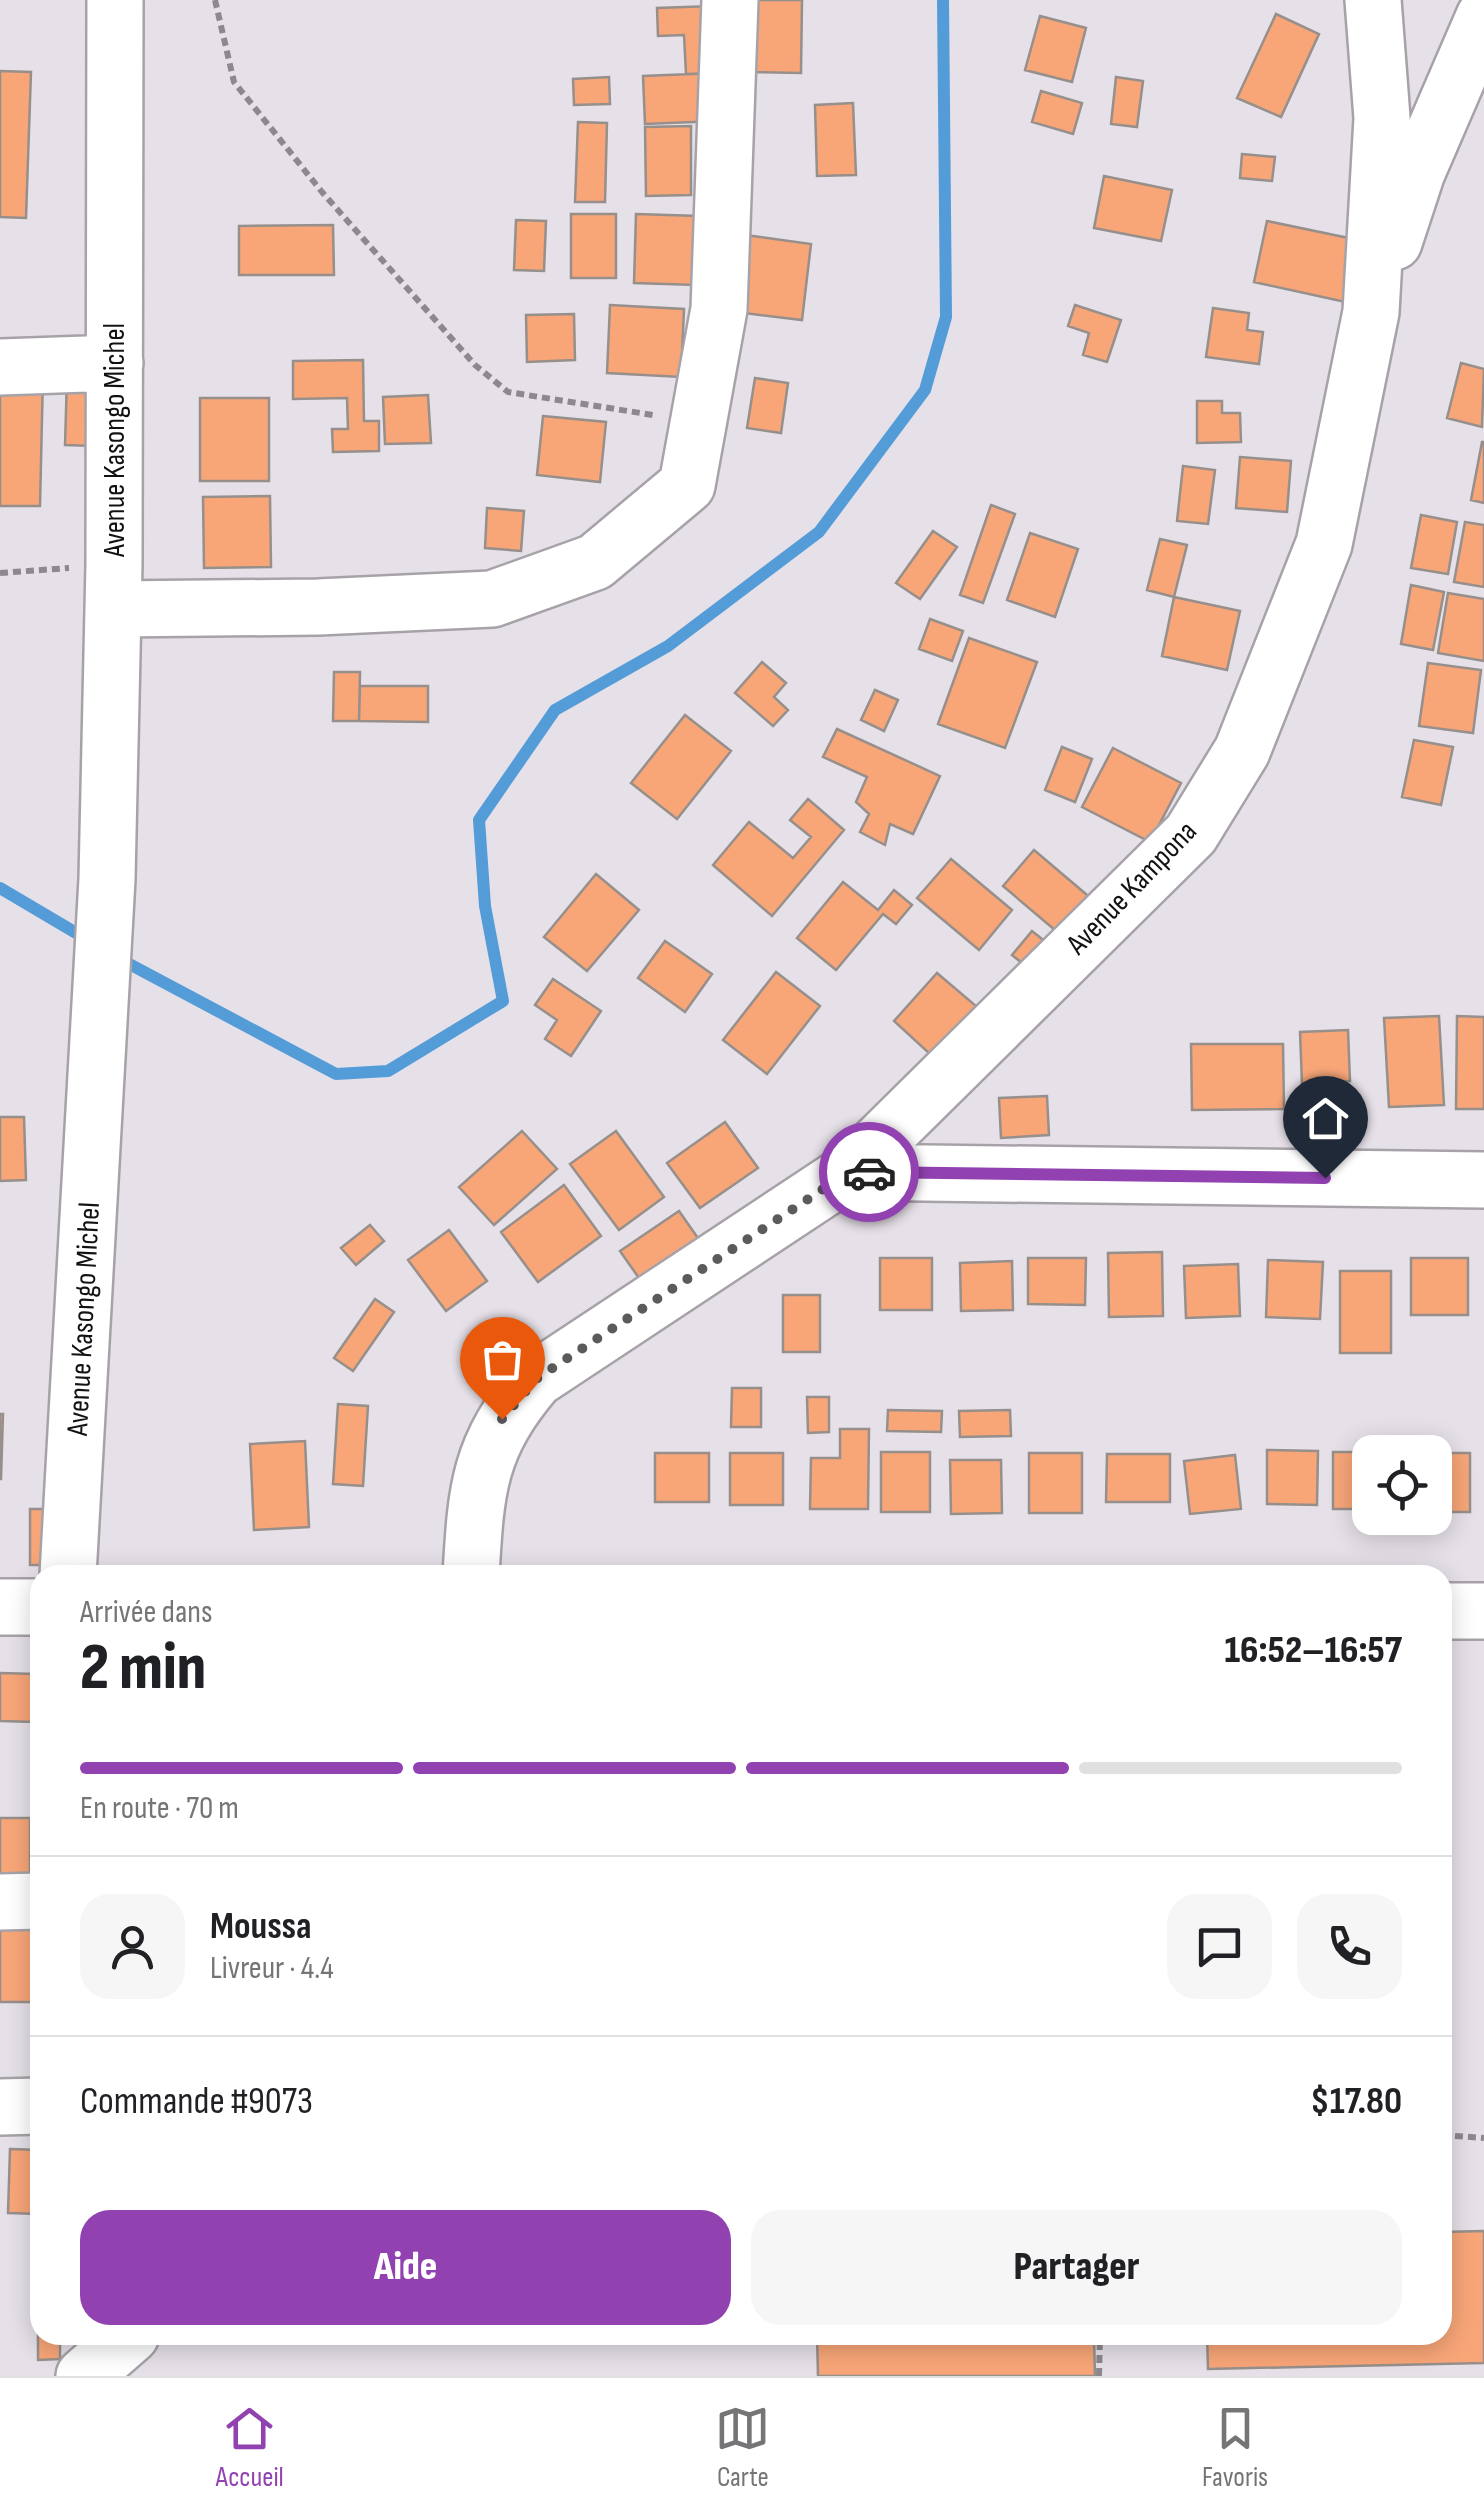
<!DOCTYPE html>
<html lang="fr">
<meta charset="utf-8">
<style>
body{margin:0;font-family:"Sofia Sans Condensed",sans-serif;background:#f6f6f6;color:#202124;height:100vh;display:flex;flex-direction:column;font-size:38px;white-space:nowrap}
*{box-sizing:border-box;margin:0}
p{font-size:32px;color:#757577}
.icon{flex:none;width:55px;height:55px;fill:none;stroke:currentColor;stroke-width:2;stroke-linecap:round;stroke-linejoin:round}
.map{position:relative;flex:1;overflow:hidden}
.drawer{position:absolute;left:30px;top:1565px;width:1422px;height:780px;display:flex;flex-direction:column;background:#fff;border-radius:30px;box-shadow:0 5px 25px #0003}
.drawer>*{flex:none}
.controls{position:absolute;left:1352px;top:1435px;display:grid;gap:20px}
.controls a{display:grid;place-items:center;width:100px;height:100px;border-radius:20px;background:#fff;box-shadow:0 5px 25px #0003;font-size:50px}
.pin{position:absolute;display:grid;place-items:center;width:85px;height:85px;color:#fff;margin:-102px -42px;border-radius:50% 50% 50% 0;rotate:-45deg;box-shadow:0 0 10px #0007}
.pin .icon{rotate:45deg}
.courier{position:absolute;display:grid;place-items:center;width:100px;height:100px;margin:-50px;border:8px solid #9241b1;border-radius:50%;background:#fff;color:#222;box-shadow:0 2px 12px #0007}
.headline em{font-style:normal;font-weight:800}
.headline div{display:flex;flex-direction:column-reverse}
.headline{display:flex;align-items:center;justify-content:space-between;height:170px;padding:0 50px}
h1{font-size:65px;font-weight:800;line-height:75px}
.bar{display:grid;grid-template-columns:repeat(4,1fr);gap:15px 10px;align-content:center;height:120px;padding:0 50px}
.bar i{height:12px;border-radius:8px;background:#e0e0e0}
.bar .current{background:#9241b1}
.bar p{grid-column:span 4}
.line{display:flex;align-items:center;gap:25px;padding:0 50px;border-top:2px solid #e0e0e0}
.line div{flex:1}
.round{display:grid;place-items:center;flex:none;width:105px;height:105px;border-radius:30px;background:#f6f6f6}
.cta{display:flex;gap:20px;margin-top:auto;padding:20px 50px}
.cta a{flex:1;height:115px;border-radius:30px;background:#9241b1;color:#fff;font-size:40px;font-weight:800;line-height:115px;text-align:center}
.cta a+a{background:#f6f6f6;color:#202124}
.dock{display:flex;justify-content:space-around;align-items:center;height:140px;border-top:2px solid #e0e0e0;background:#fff;font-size:28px;color:#757577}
.dock a{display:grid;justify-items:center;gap:5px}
.dock .current{color:#9241b1}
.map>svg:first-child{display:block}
</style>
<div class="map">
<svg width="1484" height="2376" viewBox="0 0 1484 2376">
<rect width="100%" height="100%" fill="#e6e1e8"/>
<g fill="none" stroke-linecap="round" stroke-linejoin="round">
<path stroke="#549cd8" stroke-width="12" d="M0,888L88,940
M118,958L336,1074L388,1071L503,1001L485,906L479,820L555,710L668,646L819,532L925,390L946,317L943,0"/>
</g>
<path fill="#f8a678" stroke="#978f8b" stroke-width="2.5" d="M749,0H802L801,73L747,72Z
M713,6L716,73L686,74L684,35L658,36L657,8Z
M1276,14L1319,34L1281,117L1237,98Z
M1040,16L1086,28L1072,82L1025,70Z
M0,71L31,72L26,218L0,217Z
M716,73L718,121L645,124L643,76Z
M609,77L610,104L574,105L573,79Z
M1116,77L1143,81L1137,127L1111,124Z
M1041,91L1082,103L1073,134L1032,122Z
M853,103L856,175L817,176L815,105Z
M578,122L607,123L605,202H575Z
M691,126V195L646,196L645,127Z
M1242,154L1275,157L1272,181L1240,178Z
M1104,176L1172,190L1161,241L1094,228Z
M571,214H616V278H571Z
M636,214L699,216L696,285L634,283Z
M516,220L546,221L544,271L514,270Z
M1267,221L1363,241L1350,303L1254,282Z
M333,225L334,275H239V226Z
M745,235L811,244L802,320L736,312Z
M610,305L684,309L681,377L607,373Z
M1075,305L1121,320L1107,362L1083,355L1089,333L1068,326Z
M1213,308L1249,313L1247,330L1263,332L1259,364L1206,357Z
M574,314L575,360L527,362L526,315Z
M363,360L364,421H379V451L333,452L332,429H348L347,398L293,399V361Z
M1461,363L1484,369L1482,427L1447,418Z
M0,374L43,375L40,506H0Z
M67,376H96L94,446L65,445Z
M755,378L788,383L781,433L747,428Z
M428,395L431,443L385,444L383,397Z
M200,398H269V481H200Z
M1197,401H1222V413H1240L1241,442L1197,443Z
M543,416L606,422L600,482L537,475Z
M1482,442H1484V503L1471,500Z
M1240,457L1291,461L1287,512L1236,508Z
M1183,466L1215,470L1208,524L1177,521Z
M270,496L271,567L204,568L203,497Z
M991,505L1015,514L983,603L960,595Z
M487,508L524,511L521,551L485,548Z
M1421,515L1457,522L1448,574L1411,568Z
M1465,522L1484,525V587L1454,582Z
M933,531L957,547L920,599L896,583Z
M1030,533L1078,549L1055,617L1007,600Z
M1160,539L1187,545L1174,597L1147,590Z
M1411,585L1444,592L1433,650L1401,644Z
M1448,593L1484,599V661L1438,653Z
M1174,597L1240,611L1227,670L1162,656Z
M930,619L963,631L952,661L919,649Z
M969,638L1037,662L1005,748L938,724Z
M762,662L786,683L774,697L788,710L773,726L735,693Z
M1428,663L1481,670L1473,733L1419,726Z
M334,672H360L359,721H333Z
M360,686H428V722L359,721Z
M875,690L898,700L884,731L861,720Z
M685,715L731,751L677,819L631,783Z
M837,729L940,776L913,834L890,824L885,845L860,832L869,814L856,802L867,777L823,757Z
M1414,740L1453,747L1441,805L1402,797Z
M1062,747L1092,759L1075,802L1045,790Z
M1113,748L1181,783L1150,842L1082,807Z
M808,799L844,830L772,916L713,865L749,822L793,858L811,837L790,820Z
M1034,850L1100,906L1069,942L1003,886Z
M951,859L1012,910L979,950L917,898Z
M596,874L639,910L587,971L544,937Z
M843,882L878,910L894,890L912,905L896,924L883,914L836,970L797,938Z
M1032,931L1052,947L1032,971L1012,955Z
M665,941L712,974L685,1012L638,978Z
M776,972L820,1006L767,1074L723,1040Z
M937,973L976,1006L931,1055L894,1021Z
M553,979L601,1011L571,1056L545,1039L557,1020L535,1005Z
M1439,1016L1444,1105L1389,1107L1384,1018Z
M1457,1016L1484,1017V1109H1456Z
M1348,1030L1350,1081L1302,1084L1300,1032Z
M1191,1044H1283L1284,1109L1192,1110Z
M1047,1096L1049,1135L1001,1138L999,1098Z
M0,1117H24L26,1180L0,1181Z
M725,1122L758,1168L700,1208L667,1163Z
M522,1131L557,1169L494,1225L459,1187Z
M616,1131L664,1197L619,1230L570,1164Z
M564,1185L601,1236L538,1282L501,1232Z
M679,1211L707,1251L648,1291L620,1251Z
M370,1225L384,1241L356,1265L341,1248Z
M449,1230L487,1281L446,1311L408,1260Z
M1162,1252L1163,1316L1109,1317L1108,1253Z
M880,1258H932V1310H880Z
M1028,1258H1086L1085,1305L1028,1304Z
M1411,1258H1468V1315H1411Z
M1268,1260L1323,1262L1320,1319L1266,1317Z
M1012,1261L1013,1310L961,1311L960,1263Z
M1238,1264L1240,1316L1186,1318L1184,1266Z
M1340,1271H1391V1353H1340Z
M783,1295H820V1352H783Z
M375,1299L394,1312L353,1371L334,1358Z
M732,1388H761V1427H731Z
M807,1397H829V1432L808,1433Z
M338,1404L368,1406L363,1486L333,1484Z
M888,1410L942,1411L941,1432L887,1431Z
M1010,1410L1011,1436L960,1437L959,1411Z
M0,1414H3L1,1479H0Z
M840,1429H869L868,1509H810L811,1458H840Z
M305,1441L309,1527L254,1530L250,1444Z
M1267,1450L1318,1451L1317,1505L1267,1504Z
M881,1452H930V1512H881Z
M1333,1452H1394H1370V1509H1333Z
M655,1453H709V1502H655Z
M730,1453H783V1505H730Z
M1029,1453H1082V1513H1029Z
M1435,1453H1470V1512H1435Z
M1107,1454H1170V1502H1106Z
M1235,1455L1241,1509L1190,1514L1184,1461Z
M950,1460H1001L1002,1513L951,1514Z
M30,1509H60V1565H30Z
M0,1673L36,1674L35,1722L0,1721Z
M0,1818H30V1886H0Z
M0,1917H40V2002H0Z
M10,2149L40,2150V2214L8,2213Z
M1484,2231V2363L1208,2369L1207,2335H1442V2232Z
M38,2326L40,2335H60V2359L38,2360Z
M817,2335H1094L1095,2376H818Z"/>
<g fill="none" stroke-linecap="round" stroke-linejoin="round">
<g stroke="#a7a2a8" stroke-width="60">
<path id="minor" d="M1394,242L1417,172L1484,17
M0,367L115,363
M114,609L318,607L492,599L595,562L687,485L719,309L730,0
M849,1172L1484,1180
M68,1575L107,879L114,564L115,0
M471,1575C476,1489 478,1447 536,1379L849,1172L1191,834L1242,751L1324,544L1371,312L1382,118L1373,0
M0,1607H40
M1442,1611H1484
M0,1902L40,1901
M0,2107L40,2106
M84,2376L131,2335"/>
</g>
<path stroke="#8c888e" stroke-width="6" stroke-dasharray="8 5" stroke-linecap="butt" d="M215,0L234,82L322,192L475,365L508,392L653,415
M0,573L69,568
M1442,2135L1484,2138
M1099,2376L1100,2335"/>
<use href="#minor" stroke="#fff" stroke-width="55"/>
</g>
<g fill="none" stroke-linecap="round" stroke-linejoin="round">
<path stroke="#5d5a5e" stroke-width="10" stroke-dasharray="0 18" d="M502,1419L536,1379L849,1172H869"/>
<path stroke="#9241b1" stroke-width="12" d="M869,1172L1325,1178"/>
</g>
<g text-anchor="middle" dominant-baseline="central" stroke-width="10" stroke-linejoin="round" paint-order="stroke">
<g font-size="30" fill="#131114" stroke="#fff">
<text transform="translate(115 440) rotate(-90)">Avenue Kasongo Michel</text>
<text transform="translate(1132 888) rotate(-46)">Avenue Kampona</text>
<text transform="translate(84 1319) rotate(-87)">Avenue Kasongo Michel</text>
</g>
</g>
</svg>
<div class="controls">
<a><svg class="icon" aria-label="locate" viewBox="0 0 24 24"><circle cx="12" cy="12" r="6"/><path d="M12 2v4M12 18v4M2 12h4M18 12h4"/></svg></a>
</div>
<div class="pin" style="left:502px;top:1419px;background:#ea580c"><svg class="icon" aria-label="bag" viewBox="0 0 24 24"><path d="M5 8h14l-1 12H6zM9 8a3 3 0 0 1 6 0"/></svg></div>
<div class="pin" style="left:1325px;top:1178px;background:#1f2937"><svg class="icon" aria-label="home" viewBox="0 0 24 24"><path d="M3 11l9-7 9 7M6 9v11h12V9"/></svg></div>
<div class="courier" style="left:869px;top:1172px"><svg class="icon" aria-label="car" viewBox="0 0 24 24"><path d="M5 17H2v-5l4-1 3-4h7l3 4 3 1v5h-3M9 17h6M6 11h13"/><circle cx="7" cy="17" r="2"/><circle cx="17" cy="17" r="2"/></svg></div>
<section class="drawer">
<div class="headline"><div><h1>2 min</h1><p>Arrivée dans</p></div><em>16:52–16:57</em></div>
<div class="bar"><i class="current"></i><i class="current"></i><i class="current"></i><i></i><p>En route · 70 m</p></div>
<div class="line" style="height:180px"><a class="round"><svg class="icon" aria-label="person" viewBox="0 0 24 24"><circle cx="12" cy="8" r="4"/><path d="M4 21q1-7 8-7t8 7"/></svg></a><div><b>Moussa</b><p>Livreur · 4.4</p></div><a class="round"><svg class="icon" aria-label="chat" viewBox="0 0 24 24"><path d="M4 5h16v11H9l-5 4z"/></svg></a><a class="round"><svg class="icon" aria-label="phone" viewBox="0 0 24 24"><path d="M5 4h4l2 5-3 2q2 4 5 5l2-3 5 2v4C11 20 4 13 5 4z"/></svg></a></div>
<div class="line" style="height:130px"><div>Commande #9073</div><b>$17.80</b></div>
<div class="cta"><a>Aide</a><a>Partager</a></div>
</section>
</div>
<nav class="dock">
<a class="current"><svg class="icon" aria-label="home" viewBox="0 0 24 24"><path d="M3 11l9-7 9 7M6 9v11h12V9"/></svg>Accueil</a>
<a><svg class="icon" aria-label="map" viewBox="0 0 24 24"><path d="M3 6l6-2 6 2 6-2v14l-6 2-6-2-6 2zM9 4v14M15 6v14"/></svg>Carte</a>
<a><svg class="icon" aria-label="saved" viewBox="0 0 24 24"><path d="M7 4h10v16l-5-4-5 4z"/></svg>Favoris</a>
</nav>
